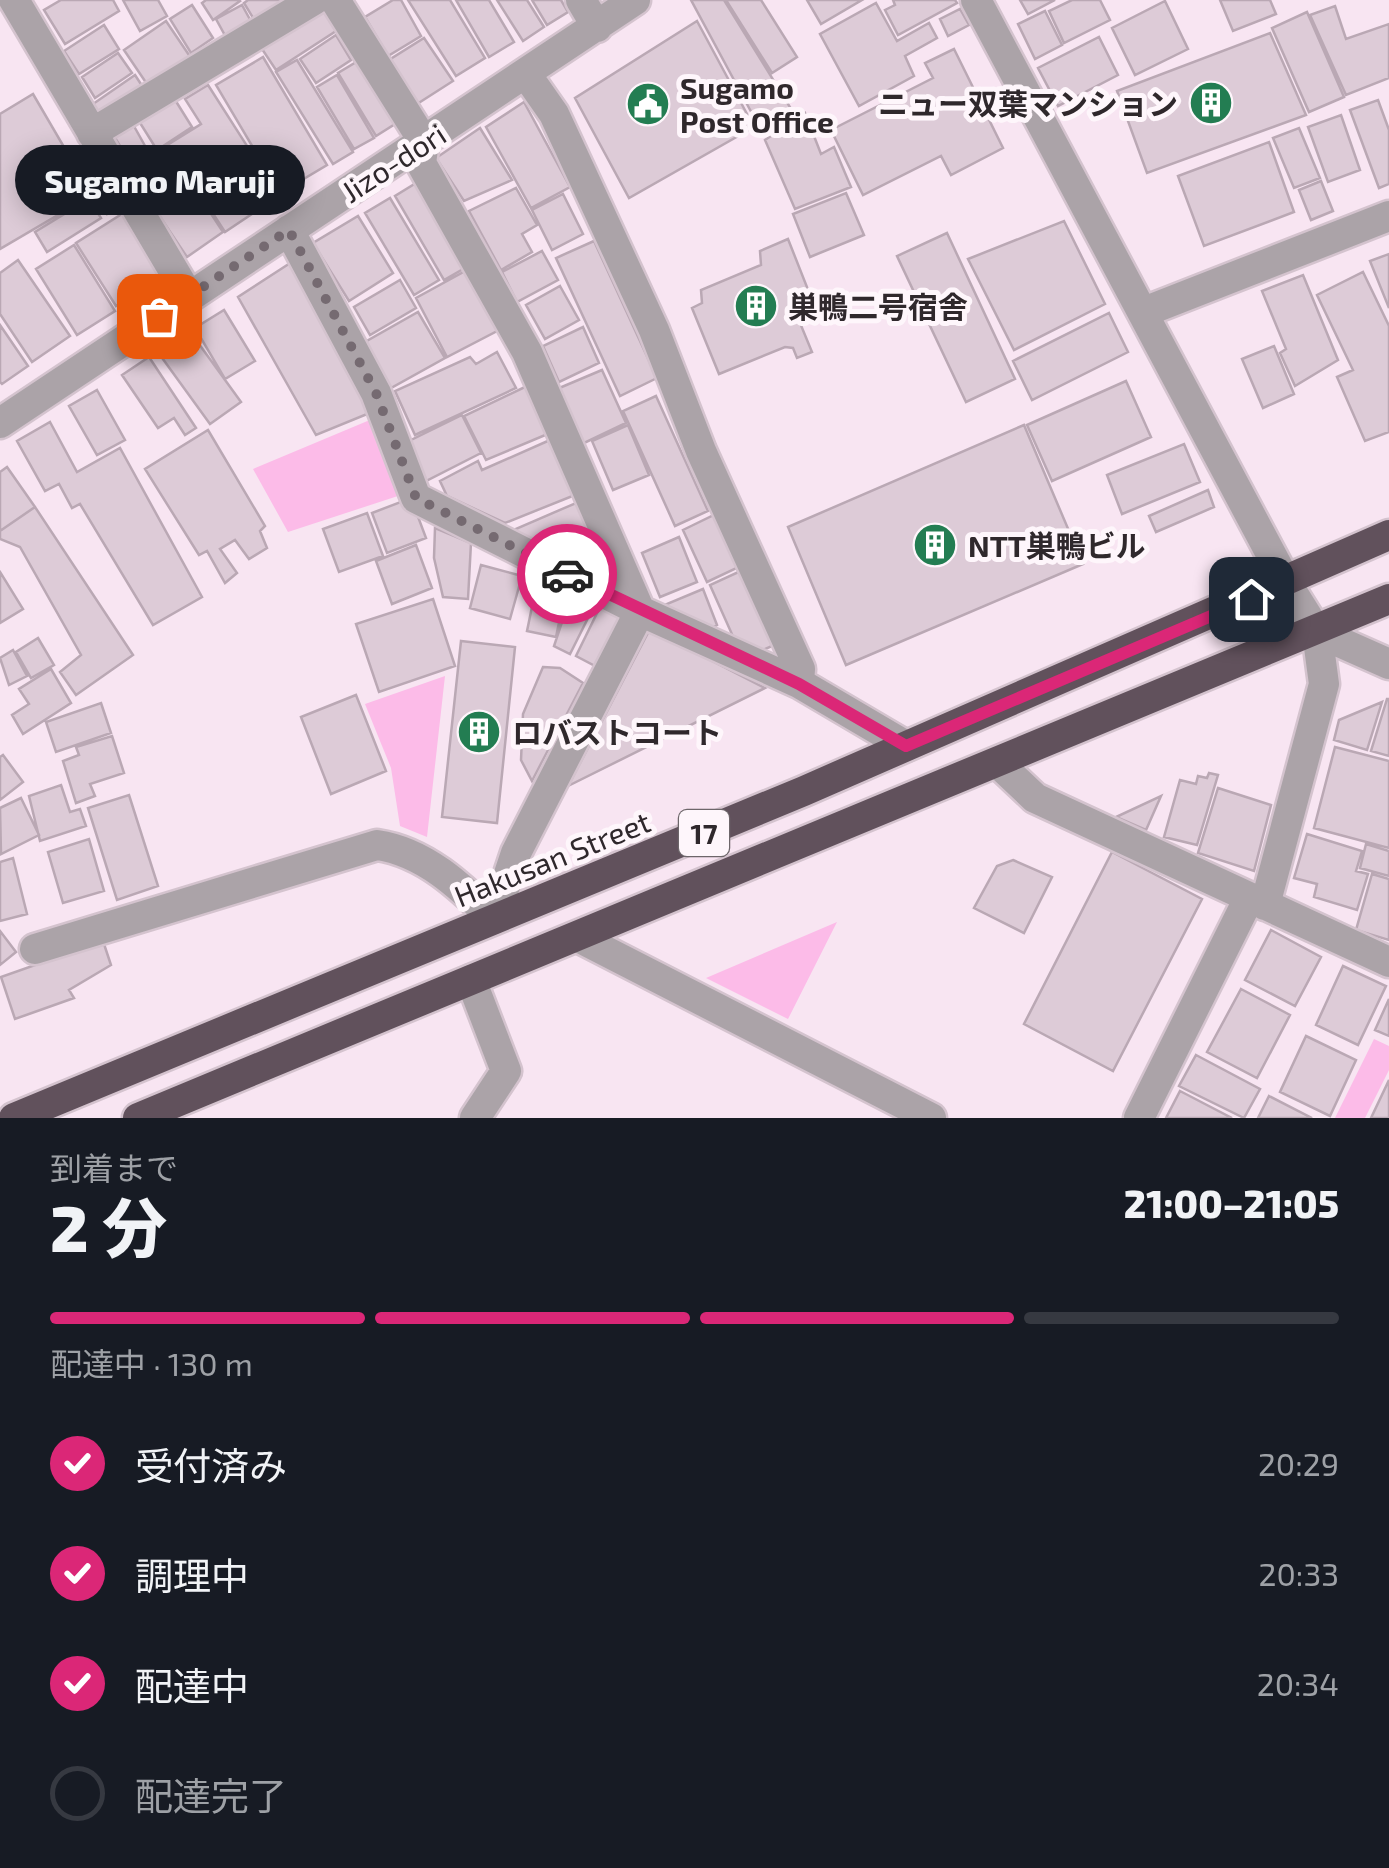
<!DOCTYPE html>
<html lang="ja">
<meta charset="utf-8">
<style>
body{margin:0;font-family:"Exo 2","Noto Sans JP",sans-serif;background:#242831;color:#f1f3f6;height:100vh;display:flex;flex-direction:column;font-size:38px;white-space:nowrap}
*{box-sizing:border-box;margin:0}
p{font-size:32px;color:#9ea1a6}
.icon{flex:none;width:55px;height:55px;fill:none;stroke:currentColor;stroke-width:2;stroke-linecap:round;stroke-linejoin:round}
.map{position:relative;height:1118px;overflow:hidden}
.sheet{display:flex;flex-direction:column;background:#171b24;flex:1}
.sheet>*{flex:none}
.pin{position:absolute;display:grid;place-items:center;width:85px;height:85px;color:#fff;margin:-42px;border-radius:20px;box-shadow:0 5px 15px #0006}
.courier{position:absolute;display:grid;place-items:center;width:100px;height:100px;margin:-50px;border:8px solid #db2777;border-radius:50%;background:#fff;color:#222;box-shadow:0 2px 12px #0007}
.bubble{position:absolute;height:70px;border-radius:35px;background:#171b24;box-shadow:0 5px 25px #0003;font-size:32px;font-weight:800;line-height:70px;text-align:center}
.head em{font-style:normal;font-weight:800}
.head div{display:flex;flex-direction:column-reverse}
.head{display:flex;align-items:center;justify-content:space-between;height:170px;padding:0 50px}
h1{font-size:65px;font-weight:800;line-height:75px}
.bar{display:grid;grid-template-columns:repeat(4,1fr);gap:15px 10px;align-content:center;height:120px;padding:0 50px}
.bar i{height:12px;border-radius:8px;background:#363941}
.bar .selected{background:#db2777}
.bar p{grid-column:span 4}
ol{padding:0 50px;list-style:none}
li{display:flex;align-items:center;gap:30px;height:110px}
li p{margin-inline-start:auto}
li .icon{padding:10px;border-radius:50%;background:#db2777;color:#fff;stroke-width:4}
li:last-child{color:#9ea1a6}
li i{width:55px;height:55px;border:5px solid #363941;border-radius:50%}
.map>svg:first-child{display:block}
</style>
<div class="map">
<svg width="1389" height="1118" viewBox="0 0 1389 1118">
<rect width="100%" height="100%" fill="#f8e5f2"/>
<path fill="#fcbbe8" d="M377,417L404,494L288,532L253,469Z
M445,676L427,837L400,826L391,768L365,704Z
M837,922L788,1019L706,978Z
M1374,1039L1389,1046V1070L1365,1118H1335Z"/>
<path fill="#ddcbd7" stroke="#baa8b4" stroke-width="2.5" d="M61,0H113L119,11L65,44L44,10Z
M123,0H158L167,16L140,31Z
M206,0H239L240,1L213,20L202,3Z
M248,0H307L255,21L244,3Z
M393,0H401L421,36L388,56L365,17Z
M408,0H450L485,58L456,76Z
M456,0H489L514,42L489,57Z
M497,0H527L544,27L523,41Z
M532,0H561L568,12L547,25Z
M691,0H724L793,112L762,132Z
M726,0H761L797,57L772,73Z
M807,0H862L821,24Z
M893,0H955L957,3L898,35L885,10L895,5Z
M1020,0H1055L1028,14Z
M1072,0H1100L1110,20L1064,43L1049,11Z
M1220,0H1270L1276,14L1233,31Z
M1165,1L1188,49L1135,75L1112,28Z
M876,3L897,41L929,23L937,38L905,56L914,76L859,106L820,34Z
M192,5L213,38L191,53L170,19Z
M242,5L253,25L227,39L216,19Z
M1335,6L1346,39L1389,24V78L1346,95L1310,15Z
M322,7L336,31L276,70L258,43Z
M960,9L969,25L948,36L940,19Z
M1045,11L1062,45L1035,59L1018,24Z
M1307,12L1344,97L1309,112L1272,28Z
M166,21L193,61L151,90L124,50Z
M697,21L754,127L629,198L575,98Z
M104,25L119,49L79,74L64,51Z
M1270,33L1306,115L1147,173L1117,91Z
M336,35L351,60L316,83L300,59Z
M1099,37L1118,75L1058,106L1038,68Z
M424,38L453,81L417,104L389,60Z
M954,49L1003,148L951,175L941,156L863,195L831,130L933,78L925,63Z
M118,53L132,73L95,98L82,77Z
M263,57L327,165L280,193L216,85Z
M297,60L353,152L333,164L276,72Z
M358,61L395,124L376,136L338,73Z
M135,75L148,95L106,123L93,104Z
M337,75L374,138L354,149L317,87Z
M208,85L279,196L225,232L184,169L172,177L156,152L201,124L185,99Z
M33,94L92,195L0,249V114Z
M172,95L192,127L157,150L137,118Z
M1378,100L1389,130V184L1379,188L1350,110Z
M524,102L570,187L531,208L486,127Z
M805,113L821,154L834,147L851,187L795,209L765,140Z
M1341,115L1360,170L1328,182L1308,127Z
M130,119L154,162L136,173L111,131Z
M480,128L512,180L464,201L436,158Z
M1299,128L1320,178L1294,188L1273,138Z
M1269,142L1294,212L1204,246L1178,176Z
M157,161L171,183L148,197L135,175Z
M185,174L223,232L187,257L148,199Z
M421,180L470,265L444,280L395,196Z
M1321,181L1333,211L1311,220L1299,190Z
M516,188L537,225L522,234L532,252L501,270L469,211Z
M108,189L119,207L107,214L96,196Z
M846,193L864,235L810,257L793,214Z
M563,194L583,234L552,250L532,210Z
M390,198L439,280L414,295L365,213Z
M89,199L101,218L47,252L35,232Z
M125,212L165,274L116,306L76,243Z
M358,216L393,273L349,301L313,243Z
M1064,221L1105,304L1014,350L968,259Z
M947,233L1015,379L966,402L897,256Z
M788,239L818,315L800,323L812,352L797,358L793,348L785,347L719,374L692,308L702,303L701,290L761,265L760,251Z
M594,241L657,378L620,396L556,258Z
M74,245L115,311L77,335L36,269Z
M542,251L558,280L517,302L502,272Z
M1389,254V308L1370,261Z
M301,256L372,412L316,435L238,297Z
M18,260L70,336L32,362L0,314V273Z
M469,269L501,329L447,357L416,298Z
M1363,272L1389,326V432L1365,441L1337,377L1353,370L1317,295Z
M1303,275L1338,360L1295,386L1280,353L1286,349L1262,291Z
M400,280L416,308L370,335L354,307Z
M560,286L579,320L545,339L526,305Z
M224,310L255,361L225,379L195,328Z
M418,312L445,358L391,388L365,342Z
M1109,313L1128,352L1032,400L1013,361Z
M0,325L28,366L2,384L0,382Z
M583,327L599,363L559,382L543,346Z
M191,333L241,402L210,424L160,355Z
M1274,346L1294,394L1263,408L1242,359Z
M497,352L516,388L415,435L395,391L470,357L476,364Z
M149,357L196,428L185,435L174,418L158,428L122,375Z
M602,370L626,423L582,444L557,389Z
M1126,381L1151,437L1052,481L1027,425Z
M527,386L550,433L486,460L464,416Z
M97,390L125,440L97,455L69,406Z
M656,396L708,511L675,526L623,411Z
M462,415L481,453L426,481L407,442Z
M50,422L77,472L120,448L202,597L153,625L80,504L72,508L59,484L45,491L17,441Z
M628,425L649,475L613,490L592,441Z
M1024,425L1083,564L846,665L788,527Z
M208,430L265,526L260,531L267,548L249,559L235,540L220,549L237,573L225,583L207,551L199,555L145,469Z
M550,440L575,495L505,523L447,496L440,481L478,461L482,470Z
M1184,444L1200,482L1122,514L1107,475Z
M7,467L35,507L0,531V472Z
M1208,490L1214,507L1156,532L1149,516Z
M411,498L426,538L387,553L372,513Z
M576,503L611,571L597,574L511,531Z
M35,507L133,655L76,695L60,672L81,655L20,547L0,539V531Z
M367,513L383,556L339,572L323,529Z
M718,513L741,566L707,582L683,530Z
M435,528L471,543L468,599L443,597L434,558Z
M679,537L697,582L660,597L642,553Z
M416,545L432,588L392,604L376,561Z
M481,565L522,576L510,619L470,608Z
M745,569L779,643L763,650L735,641L710,585Z
M0,572L23,609L0,623Z
M538,578L567,584L556,637L527,631Z
M574,586L598,598L570,654L554,646Z
M703,589L717,625L710,629L662,606Z
M433,599L455,666L379,692L356,624Z
M602,603L626,615L599,668L576,656Z
M650,629L765,688L568,786Z
M38,638L54,665L31,678L16,652Z
M461,641L515,647L497,823L442,817Z
M13,650L27,676L9,685L0,658Z
M543,667L560,668L583,683L532,781L521,760L523,714Z
M51,669L71,703L23,734L12,715L29,704L19,689Z
M356,695L386,771L331,794L301,717Z
M1387,699H1389V756L1371,751Z
M1382,702L1367,750L1334,740L1339,720Z
M101,703L111,733L56,752L46,722Z
M112,736L124,773L90,784L95,796L76,803L63,761L79,755L76,747Z
M1335,747L1389,761V848L1314,828Z
M3,755L23,782L0,800V757Z
M1209,773L1218,775L1197,845L1164,837L1180,780L1196,784L1198,776L1207,778Z
M61,785L70,812L80,809L86,826L40,841L29,796Z
M1218,788L1271,805L1254,871L1198,853Z
M129,795L158,886L117,900L88,808Z
M1161,796L1146,830L1116,817Z
M21,798L39,835L1,854L0,808Z
M1307,834L1362,851L1356,871L1368,874L1357,910L1314,897L1317,884L1294,878Z
M89,839L104,891L63,903L48,852Z
M1366,844L1389,851V876L1360,868Z
M1112,852L1202,899L1113,1071L1024,1024Z
M13,858L27,914L0,921V862Z
M1013,860L1052,877L1024,933L974,908L997,866Z
M1372,874L1389,879V940L1356,930Z
M1271,930L1321,957L1295,1006L1245,980Z
M0,931L16,952L0,965Z
M103,941L111,965L69,990L74,998L15,1019L1,977Z
M1343,966L1386,986L1358,1045L1316,1025Z
M1241,989L1290,1015L1257,1078L1207,1052Z
M1389,999V1036L1375,1030Z
M1306,1036L1356,1060L1330,1116L1280,1092Z
M1196,1055L1260,1089L1244,1118L1179,1086Z
M1389,1080V1118H1371Z
M1180,1091L1232,1118H1166Z
M1269,1096L1312,1118H1258Z"/>
<g fill="none" stroke-linecap="round" stroke-linejoin="round">
<g stroke="#d4c3ce" stroke-width="35">
<path id="minor" d="M14,0L188,295
M581,0L597,27
M976,0L1287,584L1317,632L1324,684L1265,905
M526,74L554,114L654,330L701,451L800,669L799,683
M92,133L314,0
M289,230L376,393L416,498L640,611L799,683L906,746
M1144,312L1389,216
M0,423L635,0
M1317,632L1389,664
M998,763L1035,798L1389,962
M578,937L931,1118
M35,949L377,845C425,852 461,887 494,919L516,853L640,611L527,352L421,163L424,142L335,0
M471,980L506,1071L475,1118
M1139,1118L1249,898"/>
</g>
<g stroke="#d4c3ce" stroke-width="35">
<path id="highway" d="M14,1118L804,791L1389,535
M138,1118L1389,599"/>
</g>
<use href="#minor" stroke="#aba3a8" stroke-width="30"/>
<use href="#highway" stroke="#61515c" stroke-width="30"/>
</g>
<g fill="none" stroke-linecap="round" stroke-linejoin="round">
<path stroke="#756a71" stroke-width="10" stroke-dasharray="0 18" d="M159,316L289,230L376,393L416,498L567,574"/>
<path stroke="#db2777" stroke-width="12" d="M567,574L799,684L906,746L1251,599"/>
</g>
<defs>
<g id="building-disc" transform="scale(2.25)"><circle r="9.5" fill="#237d52" stroke="#fef6fb"/><path d="M-4-6H4V6H1V3H-1V6H-4ZM-2.5-4.3h1.7v1.8h-1.7ZM.8-4.3h1.7v1.8H.8ZM-2.5-1h1.7V.8h-1.7ZM.8-1h1.7V.8H.8Z" fill="#fff"/></g>
<g id="civic-disc" transform="scale(2.25)"><circle r="9.5" fill="#237d52" stroke="#fef6fb"/><path d="M-.6-6.5H3V-4.5H.6V-3L4-1V1h2V6H-6V1h2V-1L-.6-3ZM-1.2 2.5V6h2.4V2.5Z" fill="#fff"/></g>
</defs>
<g fill-rule="evenodd">
<use href="#building-disc" x="1211" y="103"/>
<use href="#civic-disc" x="648" y="104"/>
<use href="#building-disc" x="756" y="306"/>
<use href="#building-disc" x="935" y="545"/>
<use href="#building-disc" x="479" y="732"/>
</g>
<g text-anchor="middle" dominant-baseline="central" stroke-width="10" stroke-linejoin="round" paint-order="stroke">
<rect fill="#fef6fb" stroke="#6d666a" stroke-width="2.5" x="679" y="810" width="50" height="46" rx="8"/>
<g font-size="28" font-weight="bold" fill="#2f282c">
<text x="704" y="833">17</text>
</g>
<g font-size="30" font-weight="bold" fill="#2f282c" stroke="#fef6fb" text-anchor="start">
<text x="680" y="87">Sugamo<tspan x="680" dy="34">Post Office</tspan></text>
<text x="1178" y="103" text-anchor="end">ニュー双葉マンション</text>
<text x="788" y="306">巣鴨二号宿舎</text>
<text x="968" y="545">NTT巣鴨ビル</text>
<text x="512" y="732">ロバストコート</text>
</g>
<g font-size="30" fill="#2f282c" stroke="#fef6fb">
<text transform="translate(393 162) rotate(-33)">Jizo-dori</text>
<text transform="translate(552 858) rotate(-22)">Hakusan Street</text>
</g>
</g>
</svg>
<div class="pin" style="left:159px;top:316px;background:#ea580c"><svg class="icon" aria-label="bag" viewBox="0 0 24 24"><path d="M5 8h14l-1 12H6zM9 8a3 3 0 0 1 6 0"/></svg></div>
<div class="pin" style="left:1251px;top:599px;background:#1f2937"><svg class="icon" aria-label="home" viewBox="0 0 24 24"><path d="M3 11l9-7 9 7M6 9v11h12V9"/></svg></div>
<div class="courier" style="left:567px;top:574px"><svg class="icon" aria-label="car" viewBox="0 0 24 24"><path d="M5 17H2v-5l4-1 3-4h7l3 4 3 1v5h-3M9 17h6M6 11h13"/><circle cx="7" cy="17" r="2"/><circle cx="17" cy="17" r="2"/></svg></div>
<div class="bubble" style="left:15px;top:145px;width:290px">Sugamo Maruji</div>
</div>
<section class="sheet">
<div class="head"><div><h1>2 分</h1><p>到着まで</p></div><em>21:00–21:05</em></div>
<div class="bar"><i class="selected"></i><i class="selected"></i><i class="selected"></i><i></i><p>配達中 · 130 m</p></div>
<ol>
<li><svg class="icon" aria-label="check" viewBox="0 0 24 24"><path d="M5 12l5 5 9-10"/></svg>受付済み<p>20:29</p></li>
<li><svg class="icon" aria-label="check" viewBox="0 0 24 24"><path d="M5 12l5 5 9-10"/></svg>調理中<p>20:33</p></li>
<li><svg class="icon" aria-label="check" viewBox="0 0 24 24"><path d="M5 12l5 5 9-10"/></svg>配達中<p>20:34</p></li>
<li><i></i>配達完了</li>
</ol>
</section>
